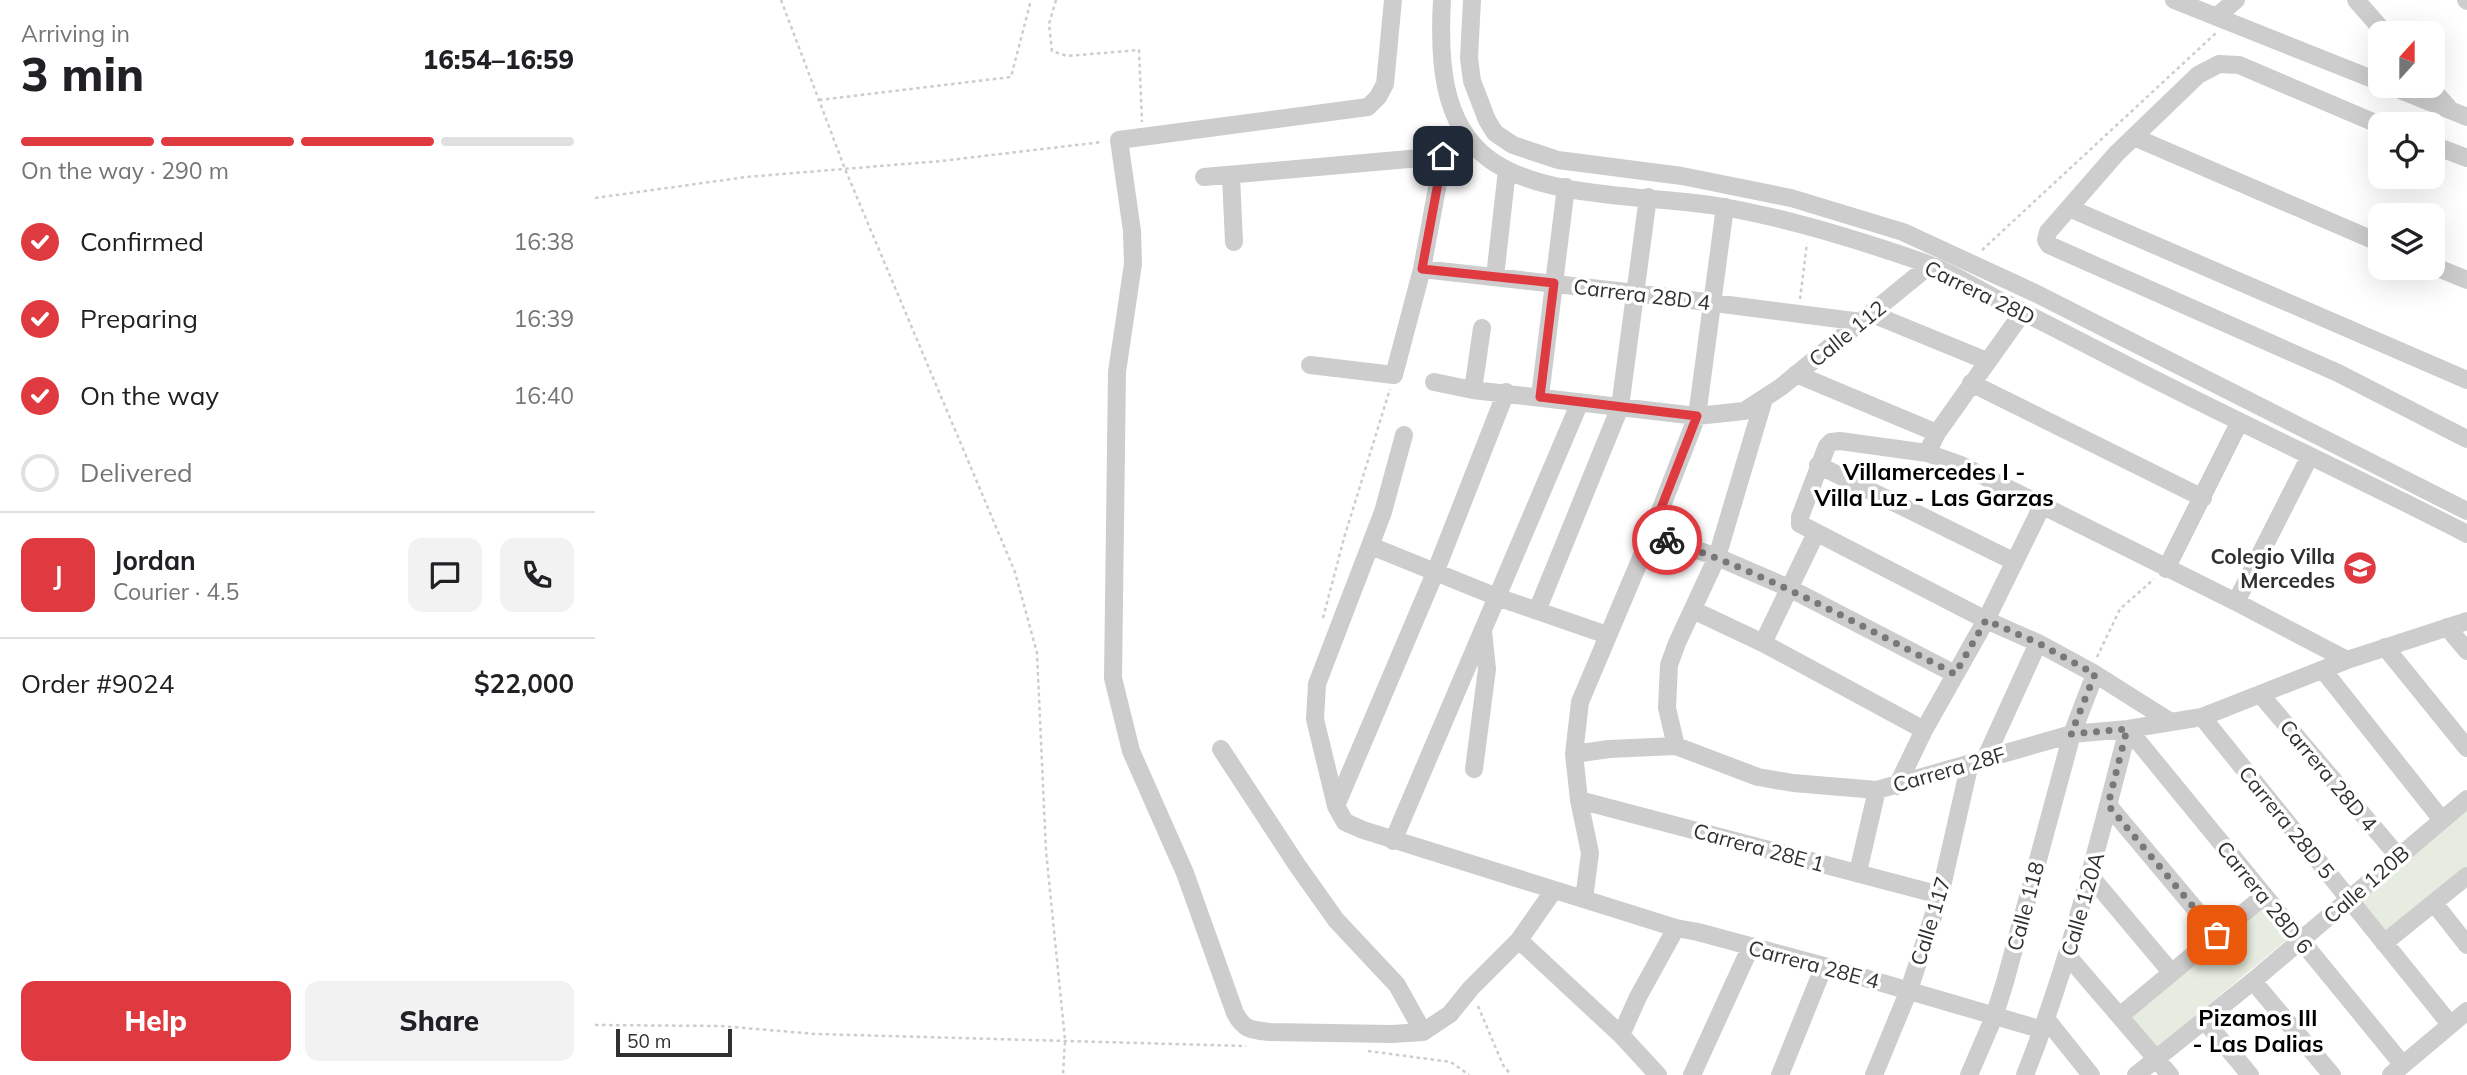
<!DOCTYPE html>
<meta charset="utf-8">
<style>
body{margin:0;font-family:Mulish,sans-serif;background:#f2f2f2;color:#202124;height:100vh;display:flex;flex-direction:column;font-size:26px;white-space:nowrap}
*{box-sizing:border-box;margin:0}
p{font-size:23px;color:#757577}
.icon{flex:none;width:38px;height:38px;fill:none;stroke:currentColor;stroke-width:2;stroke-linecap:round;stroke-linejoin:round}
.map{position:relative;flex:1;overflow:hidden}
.details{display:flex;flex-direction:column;background:#fff;width:595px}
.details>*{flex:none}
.needle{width:46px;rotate:21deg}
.controls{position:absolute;left:1773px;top:21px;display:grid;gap:14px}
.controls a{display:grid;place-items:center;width:77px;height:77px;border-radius:14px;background:#fff;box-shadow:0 7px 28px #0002;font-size:35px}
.scale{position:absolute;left:21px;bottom:18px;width:116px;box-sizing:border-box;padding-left:7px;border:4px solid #303030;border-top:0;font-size:19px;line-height:24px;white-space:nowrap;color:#303030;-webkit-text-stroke:5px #fff;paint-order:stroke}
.pin{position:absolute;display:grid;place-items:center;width:60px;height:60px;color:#fff;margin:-30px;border-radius:14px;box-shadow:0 4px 10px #0006}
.courier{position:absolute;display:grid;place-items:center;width:70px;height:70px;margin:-35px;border:5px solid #df3a40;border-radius:50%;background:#fff;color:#222;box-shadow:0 2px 9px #0007}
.overview em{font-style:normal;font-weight:800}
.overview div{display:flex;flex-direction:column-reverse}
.overview{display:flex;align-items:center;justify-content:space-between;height:119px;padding:0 21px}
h1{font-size:46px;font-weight:800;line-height:52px}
.bar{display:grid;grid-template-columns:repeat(4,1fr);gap:10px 7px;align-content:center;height:84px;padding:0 21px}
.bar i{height:9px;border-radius:5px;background:#e0e0e0}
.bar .current{background:#df3a40}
.bar p{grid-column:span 4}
.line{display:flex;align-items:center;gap:18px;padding:0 21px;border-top:2px solid #e0e0e0}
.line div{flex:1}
.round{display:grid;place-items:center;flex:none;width:74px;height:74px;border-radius:14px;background:#f2f2f2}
ol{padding:0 21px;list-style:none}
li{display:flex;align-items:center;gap:21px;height:77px}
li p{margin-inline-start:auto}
li .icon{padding:7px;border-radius:50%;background:#df3a40;color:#fff;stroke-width:4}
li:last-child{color:#757577}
li i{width:38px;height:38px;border:4px solid #e0e0e0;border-radius:50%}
.button{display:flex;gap:14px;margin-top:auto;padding:14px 21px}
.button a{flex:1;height:80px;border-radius:14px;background:#df3a40;color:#fff;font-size:28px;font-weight:800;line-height:80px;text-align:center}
.button a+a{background:#f2f2f2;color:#202124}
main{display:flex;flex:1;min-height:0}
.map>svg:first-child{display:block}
</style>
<main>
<section class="details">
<div class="overview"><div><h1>3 min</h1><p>Arriving in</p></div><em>16:54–16:59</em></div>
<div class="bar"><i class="current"></i><i class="current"></i><i class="current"></i><i></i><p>On the way · 290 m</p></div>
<ol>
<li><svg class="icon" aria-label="check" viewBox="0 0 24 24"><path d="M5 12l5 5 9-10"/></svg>Confirmed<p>16:38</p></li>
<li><svg class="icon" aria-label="check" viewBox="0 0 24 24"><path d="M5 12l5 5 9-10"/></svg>Preparing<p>16:39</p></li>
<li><svg class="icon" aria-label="check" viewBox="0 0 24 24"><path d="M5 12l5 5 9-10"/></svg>On the way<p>16:40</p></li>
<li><i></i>Delivered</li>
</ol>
<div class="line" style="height:126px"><b class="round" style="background:#df3a40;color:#fff">J</b><div><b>Jordan</b><p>Courier · 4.5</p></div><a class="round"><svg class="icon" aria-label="chat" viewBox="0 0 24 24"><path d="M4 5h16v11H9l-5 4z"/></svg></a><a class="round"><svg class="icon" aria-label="phone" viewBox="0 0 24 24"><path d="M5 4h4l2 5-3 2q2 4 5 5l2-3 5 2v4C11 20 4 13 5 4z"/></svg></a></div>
<div class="line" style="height:91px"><div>Order #9024</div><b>$22,000</b></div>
<div class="button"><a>Help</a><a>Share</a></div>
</section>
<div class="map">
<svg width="1872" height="1075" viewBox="0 0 1872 1075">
<rect width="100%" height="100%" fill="#fff"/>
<path fill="#e6ecdf" d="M1872,810V872L1790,938L1760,902Z
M1673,898L1695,937L1562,1048L1532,1013Z"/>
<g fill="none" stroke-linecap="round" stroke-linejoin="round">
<path stroke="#cdcdcd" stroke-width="2.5" stroke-dasharray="3.5 3.5" stroke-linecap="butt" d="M186,0L250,169L420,572L442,653L451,851L470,1040L468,1075
M461,0L454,24L457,51L472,56L544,50L547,122
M224,100L416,77L436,0
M0,198L151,177L346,161L507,142
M1387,250L1621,33
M1205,299L1212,243
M728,618L749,538L795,389
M1502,657L1525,609L1559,579
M883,1006L908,1065L916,1075
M0,1025L125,1026L221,1034L651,1046
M773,1051L856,1062L874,1075"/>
<path stroke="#cdcdcd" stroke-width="18" d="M798,0L790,84L783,97L773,107L524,140L537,231L538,264L522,372L518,678L536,751L590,873L640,1013C649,1030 656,1030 675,1032L797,1034L828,1032
M847,0C844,55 845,123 894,159C949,200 1060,195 1128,207C1197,219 1264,240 1330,263C1355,272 1379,287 1402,299C1452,324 1501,349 1551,375C1657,429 1766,479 1872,534
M877,0L874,58L877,81L892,120L900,133L918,145L963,160L1087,176L1196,198L1308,232L1440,293L1872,511
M1579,0L1785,82
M1761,0L1790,33
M1871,0L1872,1
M1621,17L1641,0
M1795,86L1872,117
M1834,86L1853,107
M1785,125L1644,65L1624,64L1603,75L1521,154L1453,232L1451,240L1454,245L1743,373L1872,439
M1539,137L1785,243
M1838,145L1872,158
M636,176L639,242
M609,177L848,156
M1474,208L1872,380
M1838,266L1872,280
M827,269L1041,293L1267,322
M900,277L912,170
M1277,314L1392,361
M715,365L799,375L827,269L848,156L872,138
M1201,374L1342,433
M839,382L878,390L1102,416L1149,411L1186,387L1335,265
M1376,383L1608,498
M878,390L887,328
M945,396L971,187
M809,435L788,512L722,684L720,719L741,806L750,822L768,830L1081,928L1103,932L1229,966L1448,1030
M1332,453L1342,433L1428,312
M1223,465L1418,561
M1056,534L1122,557L1169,399
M776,546L902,597L1012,635
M1571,569L1644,423
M1641,602L1715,456
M1098,610L1168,643L1329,730
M942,611L1025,407L1053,197
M1852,627L1872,651
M1168,643L1221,533
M1790,647L1872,748
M1728,670L1847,820
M1665,694L1803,856
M1607,717L1855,1024
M1576,722L1500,674L1443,643L1391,620L1205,524V517L1232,446L1236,442L1245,441L1332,453L1366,465L1641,602L1752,660
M1533,729L1808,1065
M1081,746L1072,708L1074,665L1082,643L1122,557L1194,588L1360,674
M626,749L702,865L741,920L802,985L828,1032L855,1014L876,988L924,940L959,890
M979,754L1014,749L1081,746L1163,777L1198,783L1282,790L1477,734L1533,729L1607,717L1752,660L1872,621
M1391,757L1443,643
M879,769L892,669L888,631
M1302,786L1329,730L1391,620L1447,506
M984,800L1345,895
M1513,805L1622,935
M741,806L840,573L911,392
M798,841L985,402
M1263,872L1282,790
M1496,877L1576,972
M989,899L995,853L984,800L979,754L985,702L1056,534L1102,416L1130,207
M1839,903L1872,945
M924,940L1026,1035L1063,1075
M1789,943L1872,876
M1472,955L1575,1075
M1658,981L1737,1075
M1526,1015L1669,896
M1452,1020L1496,1075
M1610,1021L1655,1075
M1026,1035L1043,997L1081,928
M1097,1075L1156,946
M1185,1075L1229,966
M1279,1075L1314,990L1345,895L1375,763
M1374,1075L1399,1017L1410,982L1477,734L1500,674
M1430,1075C1475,962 1502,846 1533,729
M1541,1075L1658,981L1872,799
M1796,1075L1872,1011"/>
</g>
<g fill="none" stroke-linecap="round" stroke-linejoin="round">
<path stroke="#787878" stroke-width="7" stroke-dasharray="0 12.6" d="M1072,540C1173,574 1265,625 1360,674L1391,620L1443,643L1500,674L1476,734L1532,729L1513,805L1622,935"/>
<path stroke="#df3a40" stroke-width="9" d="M848,156L827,269L959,283L945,397L1102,416L1056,534L1072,540"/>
</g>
<defs>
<g id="school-disc" transform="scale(1.75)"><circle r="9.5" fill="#df3a40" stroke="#fff"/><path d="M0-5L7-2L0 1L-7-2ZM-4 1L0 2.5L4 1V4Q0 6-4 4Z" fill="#fff"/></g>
</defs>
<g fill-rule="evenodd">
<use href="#school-disc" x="1765" y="568"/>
</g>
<g text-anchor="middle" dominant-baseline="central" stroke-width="7" stroke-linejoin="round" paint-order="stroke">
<g font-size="21" fill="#303030" stroke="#fff">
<text transform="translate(1385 292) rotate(26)">Carrera 28D</text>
<text transform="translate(1047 294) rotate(7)">Carrera 28D 4</text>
<text transform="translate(1252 333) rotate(-39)">Calle 112</text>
<text transform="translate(1354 769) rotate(-16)">Carrera 28F</text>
<text transform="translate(1734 775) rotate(50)">Carrera 28D 4</text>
<text transform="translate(1692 822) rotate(51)">Carrera 28D 5</text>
<text transform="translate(1164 847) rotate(15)">Carrera 28E 1</text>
<text transform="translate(1771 884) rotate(-41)">Calle 120B</text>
<text transform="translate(1670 897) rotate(51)">Carrera 28D 6</text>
<text transform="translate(1487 904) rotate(-74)">Calle 120A</text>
<text transform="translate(1430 906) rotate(-75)">Calle 118</text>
<text transform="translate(1335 921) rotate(-73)">Calle 117</text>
<text transform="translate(1219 964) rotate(15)">Carrera 28E 4</text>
</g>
<g font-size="21" font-weight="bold" fill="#303030" stroke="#fff" text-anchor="end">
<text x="1740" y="556">Colegio Villa<tspan x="1740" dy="24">Mercedes</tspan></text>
</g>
<g font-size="23" font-weight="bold" fill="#000" stroke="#fff">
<text x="1339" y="471">Villamercedes I -<tspan x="1339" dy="26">Villa Luz - Las Garzas</tspan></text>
<text x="1663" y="1017">Pizamos III<tspan x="1663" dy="26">- Las Dalias</tspan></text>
</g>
</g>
</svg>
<div class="controls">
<a><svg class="needle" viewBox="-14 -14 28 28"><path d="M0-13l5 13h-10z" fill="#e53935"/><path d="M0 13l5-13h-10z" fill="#757577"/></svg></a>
<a><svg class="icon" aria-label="locate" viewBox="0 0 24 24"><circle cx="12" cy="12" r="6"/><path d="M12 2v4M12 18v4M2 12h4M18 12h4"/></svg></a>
<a><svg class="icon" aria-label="layers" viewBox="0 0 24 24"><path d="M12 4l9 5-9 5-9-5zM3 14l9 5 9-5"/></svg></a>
</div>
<div class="scale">50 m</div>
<div class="pin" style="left:1622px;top:935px;background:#ea580c"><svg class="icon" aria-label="bag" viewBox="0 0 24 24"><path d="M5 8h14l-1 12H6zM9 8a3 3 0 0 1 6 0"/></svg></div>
<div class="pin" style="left:848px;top:156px;background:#1f2937"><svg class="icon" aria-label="home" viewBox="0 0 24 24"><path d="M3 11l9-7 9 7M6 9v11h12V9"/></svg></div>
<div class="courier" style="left:1072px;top:540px"><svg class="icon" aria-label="bike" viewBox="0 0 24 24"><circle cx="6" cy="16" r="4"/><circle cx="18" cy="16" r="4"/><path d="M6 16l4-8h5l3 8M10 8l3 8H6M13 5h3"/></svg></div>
</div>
</main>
